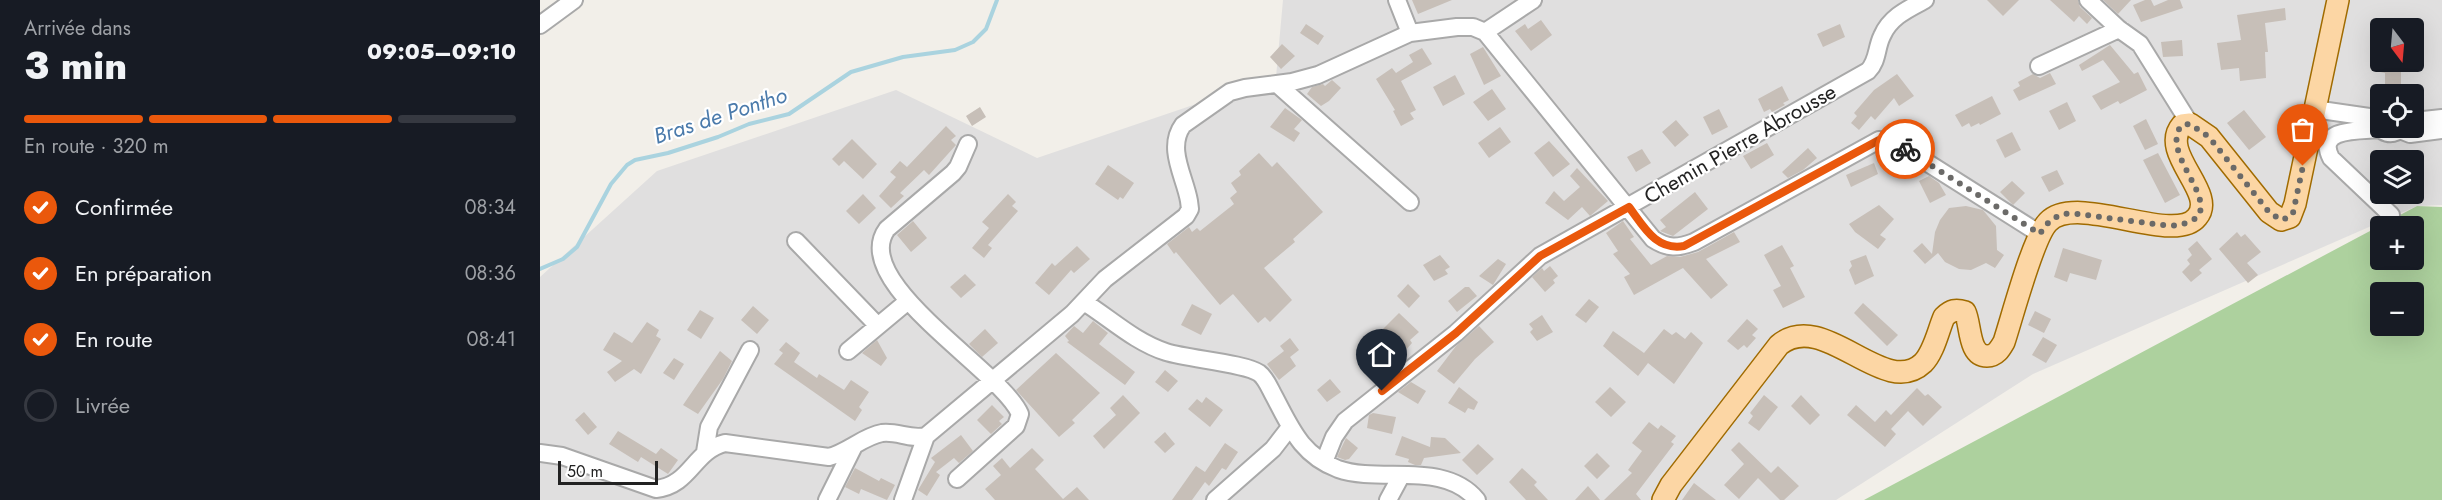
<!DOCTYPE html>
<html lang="fr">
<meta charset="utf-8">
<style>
body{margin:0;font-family:Jost,sans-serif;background:#242831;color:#f1f3f6;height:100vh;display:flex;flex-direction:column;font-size:22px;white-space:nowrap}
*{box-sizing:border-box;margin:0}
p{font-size:20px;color:#9ea1a6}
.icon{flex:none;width:33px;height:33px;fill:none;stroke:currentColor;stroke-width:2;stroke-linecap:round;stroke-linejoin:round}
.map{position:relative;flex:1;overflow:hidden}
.side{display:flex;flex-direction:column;background:#171b24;width:540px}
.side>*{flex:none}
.needle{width:39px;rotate:164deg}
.fabs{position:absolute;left:1830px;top:18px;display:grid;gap:12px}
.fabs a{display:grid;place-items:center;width:54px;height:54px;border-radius:6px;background:#171b24;box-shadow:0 6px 24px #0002;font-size:30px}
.scale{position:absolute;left:18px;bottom:15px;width:100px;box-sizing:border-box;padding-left:6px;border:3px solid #222;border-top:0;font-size:16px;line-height:21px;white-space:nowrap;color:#222;-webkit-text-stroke:4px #fff;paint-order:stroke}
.pin{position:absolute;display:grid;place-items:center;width:51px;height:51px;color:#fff;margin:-62px -26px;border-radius:50% 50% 50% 0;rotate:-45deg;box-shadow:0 0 6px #0007}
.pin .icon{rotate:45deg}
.courier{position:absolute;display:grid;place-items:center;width:60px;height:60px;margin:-30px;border:4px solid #ea580c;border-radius:50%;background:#fff;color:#222;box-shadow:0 2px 8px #0007}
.head em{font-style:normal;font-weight:800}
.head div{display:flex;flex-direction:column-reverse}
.head{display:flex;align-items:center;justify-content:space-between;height:102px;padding:0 24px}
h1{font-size:39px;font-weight:800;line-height:45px}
.bar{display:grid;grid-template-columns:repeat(4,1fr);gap:9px 6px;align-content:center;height:72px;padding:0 24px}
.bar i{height:8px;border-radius:4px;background:#363941}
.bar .current{background:#ea580c}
.bar p{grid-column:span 4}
ol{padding:0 24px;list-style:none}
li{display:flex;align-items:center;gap:18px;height:66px}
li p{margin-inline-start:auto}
li .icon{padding:6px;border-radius:50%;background:#ea580c;color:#fff;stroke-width:4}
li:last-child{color:#9ea1a6}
li i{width:33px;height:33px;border:3px solid #363941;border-radius:50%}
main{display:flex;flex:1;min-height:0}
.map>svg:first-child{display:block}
</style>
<main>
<section class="side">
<div class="head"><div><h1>3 min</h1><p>Arrivée dans</p></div><em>09:05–09:10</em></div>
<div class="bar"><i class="current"></i><i class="current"></i><i class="current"></i><i></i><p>En route · 320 m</p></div>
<ol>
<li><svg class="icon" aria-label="check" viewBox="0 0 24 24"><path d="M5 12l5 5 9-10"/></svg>Confirmée<p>08:34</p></li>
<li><svg class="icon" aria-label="check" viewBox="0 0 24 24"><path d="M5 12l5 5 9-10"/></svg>En préparation<p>08:36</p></li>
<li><svg class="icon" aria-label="check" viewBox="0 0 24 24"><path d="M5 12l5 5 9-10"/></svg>En route<p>08:41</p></li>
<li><i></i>Livrée</li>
</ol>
</section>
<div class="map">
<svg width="1902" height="500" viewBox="0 0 1902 500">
<rect width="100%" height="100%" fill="#f2efe9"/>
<path fill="#e0dfdf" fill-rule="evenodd" d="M743,0H1902V205L1877,206L1493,374L1296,500H0V277L117,171L356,90L497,158L736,77ZM1840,28H1874V62H1840ZM1840,94H1874V128H1840ZM1840,160H1874V194H1840Z"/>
<path fill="#add19e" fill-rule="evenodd" d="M1877,206L1902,207V500H1324ZM1840,226H1874V260H1840ZM1840,292H1874V326H1840Z"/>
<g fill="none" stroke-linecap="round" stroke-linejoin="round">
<path stroke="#aad3df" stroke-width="4" d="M0,269L23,259L37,247L71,184L87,165L95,160L128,153L178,137L209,124L249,114L311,72L363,57L415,50L433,42L446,29L457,0"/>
</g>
<path fill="#c7bfb8" d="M872,0H912L878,14Z
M1447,0H1479L1463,16Z
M1510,0H1538L1540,7L1552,18L1547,24L1539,16L1534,22Z
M1563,0H1591L1578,14Z
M1605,0H1611L1614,6L1628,0H1640L1643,8L1601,22L1593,5Z
M1745,8L1746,20L1725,23L1728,52H1725L1726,78L1700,81L1699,68L1681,70L1677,43L1701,40L1697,15Z
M1001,20L1012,35L991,51L975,31L985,24L988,29Z
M766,24L784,36L778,45L760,33Z
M1300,24L1305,37L1283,47L1277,34Z
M1642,40L1643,56L1623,57L1621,42Z
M742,44L755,56L741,69L730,57Z
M1570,45L1594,74L1598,72L1607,90L1580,104L1578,101L1561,110L1552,96L1580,82L1563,60L1542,71L1539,65Z
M943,47L961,76L944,85L930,54Z
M882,48L892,64L861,81L876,110L870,113L874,119L861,126L853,111L855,110L836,79L852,68L856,73L873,62L869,55Z
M1841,62H1861V84H1845V73L1840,72Z
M1510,73L1516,84L1479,101L1473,90L1480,86L1478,82L1493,74L1500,78Z
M1357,74L1374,96L1359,106L1354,98L1335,120L1331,116L1319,130L1311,123L1317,116L1314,113L1334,90Z
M915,75L925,94L903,106L893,87Z
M792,80L801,88L789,101L781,106L767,94L772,87L783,84L785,86Z
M1242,86L1249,100L1243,103L1245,105L1232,112L1230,109L1224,112L1218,99Z
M952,89L966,109L948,121L933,102Z
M1452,96L1461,114L1440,125L1439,123L1431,127L1429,123L1422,127L1415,115Z
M1527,102L1536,121L1519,130L1509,111Z
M440,107L446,117L432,126L426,116Z
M745,108L762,120L754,129L760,133L754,142L730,127Z
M1179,109L1188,127L1172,135L1163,117Z
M1704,110L1726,137L1709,150L1687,123Z
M1606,119L1618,144L1605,150L1593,126Z
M1136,120L1149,135L1135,147L1122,132Z
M406,126L416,136L411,140L416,145L389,175L384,170L360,193L364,196L351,208L339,196L356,177L350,172L360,161L367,167Z
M960,127L971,142L949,158L938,143Z
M1472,132L1481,150L1465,158L1456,140Z
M312,139L337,164L323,179L304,161L299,166L292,159Z
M1009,141L1030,164L1013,177L994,153Z
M1227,143L1234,155L1211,169L1203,156Z
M1268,148L1277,158L1263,170L1248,178L1242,172Z
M1102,149L1111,163L1096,172L1087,157Z
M719,153L732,167L737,162L783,212L753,239L755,242L724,268L752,300L730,322L725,317L718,323L693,294L680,305L636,252L634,254L627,244L649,227L652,232L657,228L660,231L694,204L690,198L697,192L691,183L701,175L699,171Z
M1618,153L1640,195L1625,203L1603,160Z
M1334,163L1338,174L1311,187L1306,175Z
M568,165L594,183L583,199L580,197L578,200L555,184Z
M1037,168L1068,201L1050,216L1042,207L1028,220L1005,203L1014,191L1024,201L1040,187L1030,176Z
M1517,170L1524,184L1509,192L1501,177Z
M1389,176L1399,183L1406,195L1390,203L1379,181Z
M1472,181L1485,193L1473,205L1460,192Z
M1155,192L1168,209L1133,236L1120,231L1126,227L1120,220Z
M323,194L336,208L319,224L306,211Z
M468,194L476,202L472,206L478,211L448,245L452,248L444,258L432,248L449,228L442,222Z
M1339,205L1354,219L1340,235L1346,239L1338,249L1315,232L1309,224Z
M1426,206L1443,210L1456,226L1457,250L1464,255L1455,268L1446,263L1431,270L1419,269L1405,262L1398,253L1385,264L1373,251L1382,243L1392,254L1395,232L1400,220L1409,208Z
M373,221L387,238L371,252L357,235Z
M1083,221L1094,237L1090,239L1111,265L1127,256L1140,257L1158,252L1194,232L1200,242L1166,259L1188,285L1171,299L1143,268L1094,295L1084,277L1090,274L1073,254L1078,251L1066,233Z
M1697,232L1701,237L1705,234L1721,252L1707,263L1718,275L1708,283L1679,249Z
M1657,241L1672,259L1659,270L1662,273L1651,282L1642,272L1650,264L1647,260L1652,255L1648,249Z
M1242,245L1254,266L1250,268L1265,297L1243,308L1233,290L1241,286L1224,255Z
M537,246L550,259L534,273L531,270L509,295L495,283L512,263L515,266Z
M1523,248L1562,260L1556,280L1530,273L1527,282L1514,277Z
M900,255L910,267L905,270L908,274L894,281L883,265Z
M1326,255L1334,276L1315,285L1309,270L1312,266L1310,261Z
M958,259L966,264L953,285L939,276Z
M1010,266L1018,276L1013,280L1015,283L1005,292L992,277L1002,268L1004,271Z
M425,274L436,285L421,298L410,287Z
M868,284L880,296L869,308L857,296Z
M925,287H929L937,296L917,312L908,301Z
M1049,299L1059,307L1046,323L1035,315Z
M1323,303L1358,335L1347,346L1314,313Z
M652,304L672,314L661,335L641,325Z
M213,306L229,320L217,334L201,320Z
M160,310L174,318L161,339L147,330Z
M1495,311L1511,319L1504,333L1488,325Z
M859,313L879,332L870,340L872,343L863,353L865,355L852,370L824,344L835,330L839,333Z
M1002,315L1013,332L997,341L990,332L993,329L989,324Z
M1207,319L1218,329L1212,335L1216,338L1207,348L1204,345L1198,350L1187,341Z
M553,321L568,333L559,344L595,372L585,385L527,342L529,341L525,336L534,326L543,333Z
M107,322L119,330L116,336L121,339L101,374L94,369L75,382L67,372L82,361L63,350L74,332L92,343Z
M939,326L954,342L935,359L914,384L897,371L916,346Z
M445,329L458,343L442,357L429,344Z
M1124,329L1132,335L1136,332L1145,339L1151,332L1163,343L1134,384L1108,363L1098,376L1063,346L1073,331L1104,353Z
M1503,337L1517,345L1506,363L1492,355Z
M750,338L759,350L750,357L756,366L739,380L727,364L744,351L740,346Z
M337,340L347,358L341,366L322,353Z
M246,342L260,353L254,362L277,378L279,374L304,390L311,380L329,392L319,407L322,410L315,421L234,364L243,353L239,350Z
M180,351L192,361L183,379L158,414L143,405Z
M516,353L560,393L532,420L535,423L519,437L476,390Z
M134,358L144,364L134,380L123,373Z
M625,370L638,381L628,392L615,382Z
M790,379L801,392L787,402L777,390Z
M871,382L886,391L878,404L858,392Z
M919,387L938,402L934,410L928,408L925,413L908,403Z
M1070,387L1086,402L1071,417L1055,402Z
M1377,388L1385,396L1388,394L1402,407L1383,426L1368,411L1351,429L1356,434L1345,447L1307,415L1316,405L1335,422L1346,410L1351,415Z
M583,395L600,413L564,449L553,436L576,415L570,408Z
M1224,395L1238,407L1219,431L1208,423L1213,416L1210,413Z
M1261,395L1280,415L1270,425L1251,406Z
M666,397L683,410L670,427L648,409L657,399L662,403Z
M452,405L464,417L459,421L462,424L451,434L437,420Z
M44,412L57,427L48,435L35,420Z
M833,413L856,417L852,434L827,428L829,415Z
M1109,422L1118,429L1121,425L1136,436L1131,442L1134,444L1096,494L1101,500H1064L1092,473L1088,470L1102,451L1092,443Z
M78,431L116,454L121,448L138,460L128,474L101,457L98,462L69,444Z
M625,432L635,444L625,453L614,442Z
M421,435L433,451L419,463L414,458L396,472L400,475L387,496L378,490L395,462L391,458Z
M862,436L890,447L891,437L905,438L921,453L884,458L881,465H875L868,462L869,459L855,455Z
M806,438L818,448L809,459L805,460L797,457Z
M1199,442L1231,473L1238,466L1259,486L1244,500H1240L1218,478L1199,499L1184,485L1204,464L1191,450Z
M685,443L698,452L686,470L682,468L669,486L665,482L652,500H632L656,466L665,472Z
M938,444L954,459L937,475L922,460Z
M492,448L504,460L495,469L523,499L537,487L549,500H455L445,489L461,475L453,466L462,458L470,468Z
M1057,453L1070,466L1057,479L1044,466Z
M315,468L339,481L341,478L355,485L347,500L321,489L319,494L305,487Z
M982,468L997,482L994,485L1008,500H986L969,482Z
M1154,483L1176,500H1142Z
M1048,486L1060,500H1035Z"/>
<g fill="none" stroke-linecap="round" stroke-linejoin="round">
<g stroke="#a9a9a9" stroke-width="20">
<path id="minor" d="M857,0L870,33
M1548,0L1579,29L1600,44L1650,124
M0,25L34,0
M945,32L993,0
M1499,66L1579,29
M737,84L870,202
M1774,109L1836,118
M1836,121C1840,134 1852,137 1862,128
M1874,121L1902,118
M1840,129C1822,131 1775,127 1791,158L1851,215
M1860,130L1870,134L1902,130
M256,241L338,326
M544,302C571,319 595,342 626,352C648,359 704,363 719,373C726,378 730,389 734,396C751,428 761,455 798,469C841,484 904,460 937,500
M308,351L368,301
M165,452L169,427L210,350
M0,453L22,456L116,489C151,485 153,451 185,443L289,457C308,452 324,436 342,433C358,431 370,440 386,436L532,314L565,279L646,216L650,209L649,201C645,177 626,148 643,125L690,92L705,88L752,82L778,75L870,33L917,27H933L945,32L1113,239C1128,249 1138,248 1154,242L1339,140L1353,141L1500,234
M784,462L794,437L805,421L916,333L1000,256L1328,71C1338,61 1336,48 1342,36C1350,17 1368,9 1385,0
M417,479L476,426L480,414C461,370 308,282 347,229L413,173L418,167L428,144
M287,500L313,448
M363,500L386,436
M675,500L733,449L750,427
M848,500L861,476"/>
</g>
<g stroke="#a06b00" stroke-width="24">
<path id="major" d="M1123,500L1131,485L1239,345C1284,308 1344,400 1383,363C1394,352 1398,331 1404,317C1411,310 1416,309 1425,312C1431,324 1428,356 1447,356C1456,356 1460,349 1464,342C1472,318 1493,237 1508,222C1537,192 1634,246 1657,217C1678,193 1618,153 1642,125L1650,124L1669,137L1729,212L1741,220L1750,217L1755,204L1798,0"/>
</g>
<use href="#minor" stroke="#fff" stroke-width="16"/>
<use href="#major" stroke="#fcd6a4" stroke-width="21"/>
</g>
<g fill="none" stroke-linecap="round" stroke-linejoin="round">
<path stroke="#6b6a68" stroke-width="6" stroke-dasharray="0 10.8" d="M1365,149L1500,234C1508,220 1515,216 1530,213L1630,226C1706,219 1614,157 1642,125L1650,124L1669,137L1729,212L1741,220L1750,217L1753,213L1763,166"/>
<path stroke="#ea580c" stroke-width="8" d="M842,391L916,333L1000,256L1089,207C1104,227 1116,251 1144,246L1339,140L1353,141L1365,149"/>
</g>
<g text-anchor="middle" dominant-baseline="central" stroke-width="4.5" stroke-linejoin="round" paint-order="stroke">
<g font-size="21" fill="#222" stroke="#fff">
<text transform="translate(1200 144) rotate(-30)">Chemin Pierre Abrousse</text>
</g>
<g font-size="22" font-style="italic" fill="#4a7aab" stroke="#fff">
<text transform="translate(180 115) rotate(-18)">Bras de Pontho</text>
</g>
</g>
</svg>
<div class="fabs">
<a><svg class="needle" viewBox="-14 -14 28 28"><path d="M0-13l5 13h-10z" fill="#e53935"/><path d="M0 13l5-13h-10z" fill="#9ea1a6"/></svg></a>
<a><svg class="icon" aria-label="locate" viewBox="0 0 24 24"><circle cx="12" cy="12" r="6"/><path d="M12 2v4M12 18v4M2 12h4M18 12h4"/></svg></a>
<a><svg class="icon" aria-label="layers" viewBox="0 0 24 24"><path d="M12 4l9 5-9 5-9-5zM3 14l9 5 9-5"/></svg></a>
<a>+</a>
<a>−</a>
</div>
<div class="scale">50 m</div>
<div class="pin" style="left:1763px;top:166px;background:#ea580c"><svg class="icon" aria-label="bag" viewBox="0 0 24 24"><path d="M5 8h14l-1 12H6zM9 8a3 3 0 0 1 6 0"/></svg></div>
<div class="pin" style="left:842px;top:391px;background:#1f2937"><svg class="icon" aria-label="home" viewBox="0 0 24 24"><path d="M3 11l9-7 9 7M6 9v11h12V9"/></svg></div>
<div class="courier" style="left:1365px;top:149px"><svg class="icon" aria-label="bike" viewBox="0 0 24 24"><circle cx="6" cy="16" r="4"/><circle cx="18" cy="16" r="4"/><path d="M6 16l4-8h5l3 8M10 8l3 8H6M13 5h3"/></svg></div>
</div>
</main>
